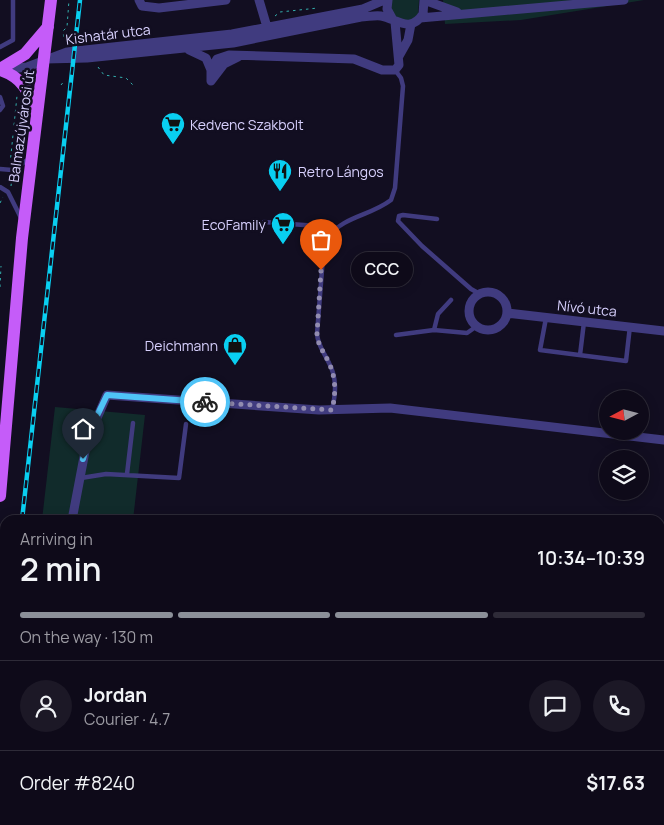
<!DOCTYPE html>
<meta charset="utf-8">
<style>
body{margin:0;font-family:Manrope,sans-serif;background:#1c1826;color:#f1f3f6;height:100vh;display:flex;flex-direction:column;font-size:19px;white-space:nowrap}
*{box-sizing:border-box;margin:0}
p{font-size:16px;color:#9b9aa2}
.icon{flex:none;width:28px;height:28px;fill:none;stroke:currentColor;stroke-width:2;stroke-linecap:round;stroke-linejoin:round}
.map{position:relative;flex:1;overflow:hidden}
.sheet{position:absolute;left:0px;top:515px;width:665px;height:310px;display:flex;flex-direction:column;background:#0e0a19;border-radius:15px 15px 0 0;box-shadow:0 2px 12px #0003,0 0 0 1px #2e2b38}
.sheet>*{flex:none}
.needle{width:32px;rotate:263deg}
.fabs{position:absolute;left:599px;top:390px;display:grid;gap:10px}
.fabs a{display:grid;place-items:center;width:50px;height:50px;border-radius:50%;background:#0e0a19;box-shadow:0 2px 12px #0003,0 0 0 1px #2e2b38;font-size:25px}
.pin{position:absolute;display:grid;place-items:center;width:42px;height:42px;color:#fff;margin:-51px -21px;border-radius:50% 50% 50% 0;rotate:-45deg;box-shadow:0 0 5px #0007}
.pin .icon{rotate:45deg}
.courier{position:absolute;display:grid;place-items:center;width:50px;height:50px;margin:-25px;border:4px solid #4fc3f7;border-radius:50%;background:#fff;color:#222;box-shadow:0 1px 6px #0007}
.bubble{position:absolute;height:35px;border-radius:18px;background:#0e0a19;box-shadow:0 2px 12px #0003,0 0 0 1px #2e2b38;font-size:16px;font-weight:600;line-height:35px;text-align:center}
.overview em{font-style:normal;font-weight:600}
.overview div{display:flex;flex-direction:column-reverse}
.overview{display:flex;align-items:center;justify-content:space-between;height:85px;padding:0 20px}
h1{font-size:32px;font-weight:600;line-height:38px}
.bar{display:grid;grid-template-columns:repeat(4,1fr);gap:8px 5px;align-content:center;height:60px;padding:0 20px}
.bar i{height:6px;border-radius:4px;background:#2e2b38}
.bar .current{background:#8c9099}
.bar p{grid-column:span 4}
.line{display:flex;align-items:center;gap:12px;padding:0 20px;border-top:1px solid #2e2b38}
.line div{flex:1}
.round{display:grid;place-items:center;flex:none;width:52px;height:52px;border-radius:26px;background:#1c1826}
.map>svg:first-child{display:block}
</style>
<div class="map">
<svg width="664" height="825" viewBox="0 0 664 825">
<rect width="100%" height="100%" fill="#120e21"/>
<path fill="#112b2b" d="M391,0H419L418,14L412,20H399L391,11Z
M443,0H644L521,20L445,24Z
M55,407L145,415L133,520H42Z
M7,820H99L98,825H6Z"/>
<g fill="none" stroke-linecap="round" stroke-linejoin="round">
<path stroke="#33afad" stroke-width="1" stroke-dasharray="2.5 4" stroke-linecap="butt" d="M275,16L280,12L318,8
M67,42L64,39L63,31L67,27L69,0
M98,67L104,75L126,78L134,86
M61,85L65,80
M10,164L17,96
M11,186L12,178
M0,203L3,197
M0,287L1,266
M660,778H664"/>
<path stroke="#403b7f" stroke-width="4.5" d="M0,47L13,40V0
M0,97L3,106L0,110
M0,169L12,170L29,159
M0,187L8,192L21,218
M437,219L403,215L399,216L398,221L422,246L471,289L480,294
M264,222L317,226L326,232L328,237L323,257L317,334C318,346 324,352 329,363C337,378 336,393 332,410
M328,237C344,216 370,216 391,200L395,188L403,86L401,78L395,70
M546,318L540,350L626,361L630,326
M434,330L438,314L451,300
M396,335L434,330L467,333L477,326
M580,355L584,322
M127,474L133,423
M81,478L106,474L179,478L186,424
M660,742L664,730
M133,825L134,820"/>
<path stroke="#403b7f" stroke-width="9" d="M139,0L142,6L159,8L226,0
M259,0L267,27
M388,0L387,9L393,20
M424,0L457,12
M420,18L624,0
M189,50L206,58L211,70V81
M399,56L408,40L411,24
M45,59L87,58L233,43L361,17C367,17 375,15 381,16C397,19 410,34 423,14L424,0
M3,70L27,67L67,52L232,34L363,9L384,0
M211,70L217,59L229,55L354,59L382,70H395L399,65L395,22
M211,81L224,64L238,57
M469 311a19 19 0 1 1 38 0a19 19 0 1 1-38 0Z
M507,313L664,331
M72,520L87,441L107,395L319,410L390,408L664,440
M660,718H664
M26,825L27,820"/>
<path stroke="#c55cf9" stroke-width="12" d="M0,69L25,54L48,27
M0,70C22,77 29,91 36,113
M0,496L22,238L51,0"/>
<g stroke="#09cff1" stroke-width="4.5">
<path id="rail" d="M22,520L80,0
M0,712L5,668
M353,820L396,825
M332,824L339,825"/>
</g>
<use href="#rail" stroke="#120e21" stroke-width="2.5" stroke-dasharray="8" stroke-linecap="butt"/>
</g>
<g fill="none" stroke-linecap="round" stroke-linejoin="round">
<path stroke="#928cb0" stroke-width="5" stroke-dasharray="0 9" d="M205,402L332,410C336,393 336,378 329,363C324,352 318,346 317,334L321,270"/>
<path stroke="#4fc3f7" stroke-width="6" d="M83,459L94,422L107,395L205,402"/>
</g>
<defs>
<g id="supermarket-pin" transform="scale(1.25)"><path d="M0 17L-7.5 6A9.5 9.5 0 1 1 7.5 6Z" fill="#09cff1" stroke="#120e21"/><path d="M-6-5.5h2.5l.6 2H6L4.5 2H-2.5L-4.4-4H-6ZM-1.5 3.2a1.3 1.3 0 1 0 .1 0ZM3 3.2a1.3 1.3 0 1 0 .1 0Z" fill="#111"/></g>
<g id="restaurant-pin" transform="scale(1.25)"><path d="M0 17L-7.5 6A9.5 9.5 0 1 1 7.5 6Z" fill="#09cff1" stroke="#120e21"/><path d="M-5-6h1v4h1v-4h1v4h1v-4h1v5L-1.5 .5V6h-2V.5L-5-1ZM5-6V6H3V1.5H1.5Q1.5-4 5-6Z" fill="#111"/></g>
<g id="shop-pin" transform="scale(1.25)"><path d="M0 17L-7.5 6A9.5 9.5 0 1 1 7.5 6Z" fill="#09cff1" stroke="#120e21"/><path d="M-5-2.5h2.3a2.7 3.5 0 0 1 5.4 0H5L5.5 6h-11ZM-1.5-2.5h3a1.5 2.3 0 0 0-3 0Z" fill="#111"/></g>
</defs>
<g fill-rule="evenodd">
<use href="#supermarket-pin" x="173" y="124"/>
<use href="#restaurant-pin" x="280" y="171"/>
<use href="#supermarket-pin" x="283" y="224"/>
<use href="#shop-pin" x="235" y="345"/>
</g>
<g text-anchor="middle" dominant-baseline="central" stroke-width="5" stroke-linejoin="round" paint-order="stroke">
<g font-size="14" fill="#d7d0fd" stroke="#120e21">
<text transform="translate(108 34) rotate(-7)">Kishatár utca</text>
<text transform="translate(21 126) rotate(-82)">Balmazújvárosi út</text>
<text transform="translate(587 308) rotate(6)">Nívó utca</text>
</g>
<g font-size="14" fill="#d7d0fd" stroke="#120e21" text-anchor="start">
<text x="190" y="124">Kedvenc Szakbolt</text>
<text x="298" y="171">Retro Lángos</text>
<text x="266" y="224" text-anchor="end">EcoFamily</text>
<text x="218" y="345" text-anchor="end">Deichmann</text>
</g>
</g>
</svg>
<div class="fabs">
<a><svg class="needle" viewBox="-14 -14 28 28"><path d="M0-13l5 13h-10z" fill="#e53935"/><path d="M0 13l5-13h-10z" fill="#9b9aa2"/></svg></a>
<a><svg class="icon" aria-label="layers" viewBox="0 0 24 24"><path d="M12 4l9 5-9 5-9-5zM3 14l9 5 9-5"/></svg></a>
</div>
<div class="pin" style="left:321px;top:270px;background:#ea580c"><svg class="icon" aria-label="bag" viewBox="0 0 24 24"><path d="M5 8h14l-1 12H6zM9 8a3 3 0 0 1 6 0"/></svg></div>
<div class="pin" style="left:83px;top:459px;background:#1f2937"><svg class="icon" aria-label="home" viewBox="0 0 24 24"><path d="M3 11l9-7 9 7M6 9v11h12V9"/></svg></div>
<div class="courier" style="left:205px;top:402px"><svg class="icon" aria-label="bike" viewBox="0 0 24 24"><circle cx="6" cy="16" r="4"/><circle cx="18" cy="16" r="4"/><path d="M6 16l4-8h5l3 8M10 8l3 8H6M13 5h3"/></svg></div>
<div class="bubble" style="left:351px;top:252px;width:62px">CCC</div>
<section class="sheet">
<div class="overview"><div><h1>2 min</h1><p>Arriving in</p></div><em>10:34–10:39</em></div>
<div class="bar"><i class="current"></i><i class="current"></i><i class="current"></i><i></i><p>On the way · 130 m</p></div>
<div class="line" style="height:90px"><a class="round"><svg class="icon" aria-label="person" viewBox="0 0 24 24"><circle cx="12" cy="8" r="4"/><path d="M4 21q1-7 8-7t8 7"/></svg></a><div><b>Jordan</b><p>Courier · 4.7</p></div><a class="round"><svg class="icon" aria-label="chat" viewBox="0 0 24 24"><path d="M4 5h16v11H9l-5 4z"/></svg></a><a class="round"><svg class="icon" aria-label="phone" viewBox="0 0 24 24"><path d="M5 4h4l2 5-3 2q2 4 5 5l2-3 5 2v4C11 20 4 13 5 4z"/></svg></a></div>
<div class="line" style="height:65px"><div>Order #8240</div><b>$17.63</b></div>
</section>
</div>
